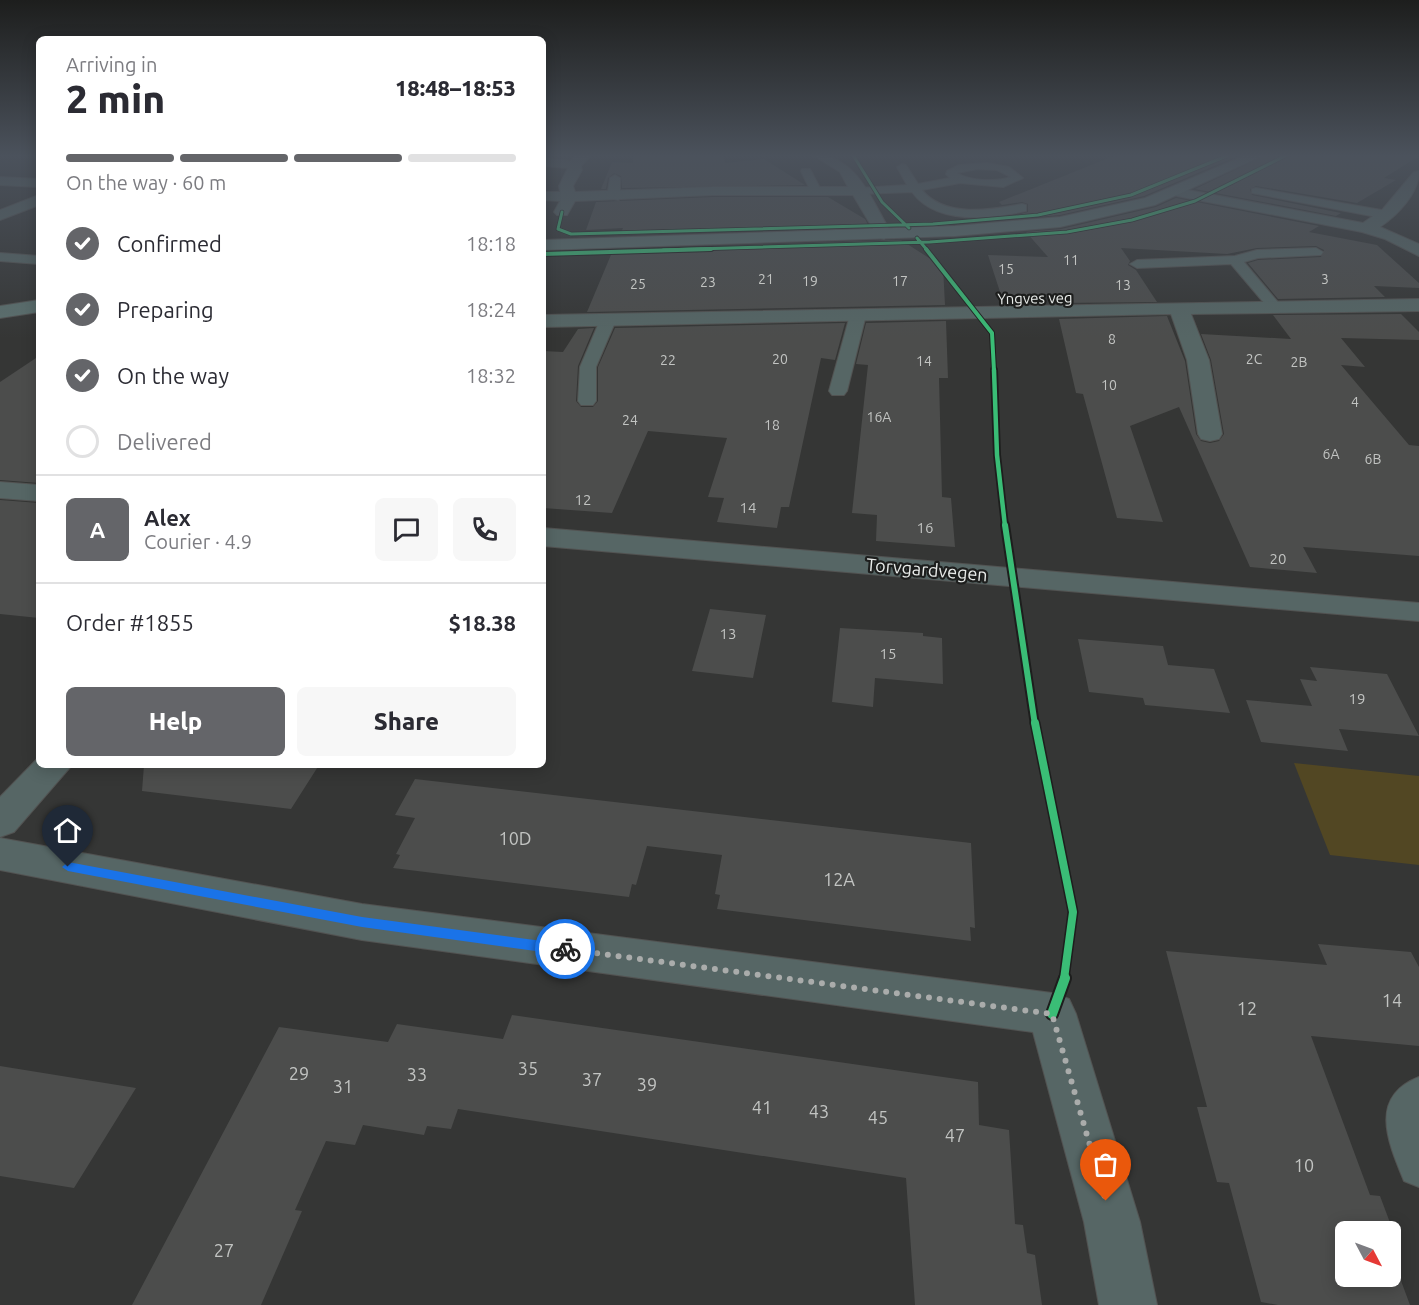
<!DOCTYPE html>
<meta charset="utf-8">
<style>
body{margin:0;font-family:Ubuntu,sans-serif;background:#f7f7f7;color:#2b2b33;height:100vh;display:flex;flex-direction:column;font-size:22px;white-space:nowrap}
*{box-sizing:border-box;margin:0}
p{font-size:20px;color:#7c7c81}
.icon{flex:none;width:33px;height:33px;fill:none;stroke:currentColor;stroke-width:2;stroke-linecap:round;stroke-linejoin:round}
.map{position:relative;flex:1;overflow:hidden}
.sheet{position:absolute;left:36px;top:36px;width:510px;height:732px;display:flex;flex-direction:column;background:#fff;border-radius:9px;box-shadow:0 3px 15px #0003}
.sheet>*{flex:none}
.needle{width:39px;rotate:131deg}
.controls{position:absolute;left:1335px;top:1221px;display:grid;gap:12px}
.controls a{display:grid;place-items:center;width:66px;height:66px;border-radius:9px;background:#fff;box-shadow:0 3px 15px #0003;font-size:30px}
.pin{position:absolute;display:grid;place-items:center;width:51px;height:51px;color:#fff;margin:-62px -26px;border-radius:50% 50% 50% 0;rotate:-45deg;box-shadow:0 0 6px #0007}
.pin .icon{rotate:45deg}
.courier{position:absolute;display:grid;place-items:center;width:60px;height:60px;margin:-30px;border:4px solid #1a73e8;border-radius:50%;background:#fff;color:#222;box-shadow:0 2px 8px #0007}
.overview em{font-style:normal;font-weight:800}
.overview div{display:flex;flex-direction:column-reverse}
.overview{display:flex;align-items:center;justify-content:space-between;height:102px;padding:0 30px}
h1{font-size:39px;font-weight:800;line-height:45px}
.bar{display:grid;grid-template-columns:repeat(4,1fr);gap:9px 6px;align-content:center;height:72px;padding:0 30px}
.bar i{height:8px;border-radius:4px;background:#e1e1e2}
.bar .current{background:#646569}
.bar p{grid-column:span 4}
.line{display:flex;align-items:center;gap:15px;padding:0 30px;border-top:2px solid #e1e1e2}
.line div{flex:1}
.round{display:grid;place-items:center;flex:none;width:63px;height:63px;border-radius:9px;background:#f7f7f7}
ol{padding:0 30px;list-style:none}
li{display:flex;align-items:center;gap:18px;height:66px}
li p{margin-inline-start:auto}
li .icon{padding:6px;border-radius:50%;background:#646569;color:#fff;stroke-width:4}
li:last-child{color:#7c7c81}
li i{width:33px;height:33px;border:3px solid #e1e1e2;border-radius:50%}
.cta{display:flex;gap:12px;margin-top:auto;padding:12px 30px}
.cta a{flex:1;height:69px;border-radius:9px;background:#646569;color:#fff;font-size:24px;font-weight:800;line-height:69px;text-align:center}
.cta a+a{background:#f7f7f7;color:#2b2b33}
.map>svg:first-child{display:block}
</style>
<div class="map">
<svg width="1419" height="1305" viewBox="0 0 1419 1305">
<rect width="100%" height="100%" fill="#353635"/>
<path fill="#524723" d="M1294,763L1419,776V865L1330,855Z"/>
<path fill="#4c4d4c" d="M633,155H724L725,163L764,159L805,185L622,188L621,176L614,173L608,178L606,189H601L612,162L633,163Z
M1116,155H1240L1144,196L1060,215L1014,219L1012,216L1028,212V204L1022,202L1002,205L999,202Z
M1266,155H1419V156L1384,178L1396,180L1357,203L1256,186L1250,189L1252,195L1341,213L1336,216L1195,189Z
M713,197H828L865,219L869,227L620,235L623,228L586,230L596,202Z
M1176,198L1319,226L1309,232L1377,245L1419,283V288L1374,286L1385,297L1278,299L1248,263L1258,260L1321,257L1324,250L1316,246L1257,248L1227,254L1121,248L1130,261L1128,265L1136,270L1157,302L1055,303L1054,297L1001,295L988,255L1048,257L1026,232L1061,229L1156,207Z
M901,240L943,267L945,305L587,312L613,250Z
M1401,314L1419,332V340L1341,338L1365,367L1341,365L1409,445L1419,446V556L1303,547L1317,573L1250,567L1179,407L1130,426L1163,522L1117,518L1083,394L1076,393L1059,319L1167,316L1185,361L1196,434L1201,441L1210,443L1219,441L1224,434L1211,360L1201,334L1291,339L1273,315Z
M946,321L948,378H939L942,497L951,498L955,547L876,541L877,515L852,513L868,365L856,364L866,323Z
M845,323L835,360L821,358L789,507H781L777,528L717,522L724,498L708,497L727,438L648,431L612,513L543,508V351L563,352L578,329L594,328L578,366L576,401L581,407H593L598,401V367L615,328Z
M39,356V483L0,480V382Z
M0,500L39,503V618L0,614Z
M710,609L766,615L753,678L692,671Z
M840,628L923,633V636L942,638L943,684L875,678L873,707L832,702Z
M1078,639L1163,646L1168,665L1214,669L1230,713L1145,705L1143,698L1089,692Z
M1310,667L1387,674L1419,736L1339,729L1348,751L1261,742L1246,700L1312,706L1300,679L1317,681Z
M144,765H319L291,809L142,791Z
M415,779L971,843L975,928L970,927L971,941L717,909L720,895L715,894L722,855L647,846L636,885L632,884L629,897L393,868L400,855L396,854L415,818L395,815Z
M1318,944L1411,952L1419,967V1046L1311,1036L1370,1195L1380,1196L1395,1236L1390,1245V1232H1346V1276H1390V1251L1410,1305H1278L1261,1302L1229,1183L1217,1182L1197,1107H1207L1166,951L1327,965Z
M512,1015L978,1082L979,1125L1009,1130L1015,1224L1023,1225L1027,1253L1035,1255L1042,1305H915L906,1178L458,1109L451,1129L427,1126L424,1135L363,1125L355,1145L326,1141L295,1210L302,1211L261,1305H132L279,1027L388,1042L397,1024L503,1039Z
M0,1066L136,1088L74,1188L0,1176Z"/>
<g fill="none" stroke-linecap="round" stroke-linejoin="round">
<g stroke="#525352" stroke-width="2">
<path id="lane" d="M987,163L1009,167L1023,178L1003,187L960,183L922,190C945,218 990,210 1022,204L1026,205V211C990,219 936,225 912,192L860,194L854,191L860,188L907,185L897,167L902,164L906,165L918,184L950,178L946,174L947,171L959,165ZM977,169L997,170L1011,177C997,182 970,181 957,173Z
M802,169H810L822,192L820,194H812L801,171Z
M615,175L620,178V191L624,197L618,200L614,199L608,191L610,178Z
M1256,188L1387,211L1393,215L1387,219L1252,193V189Z
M1316,248L1323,252L1321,255L1258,258L1244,262L1282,307L1275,311L1270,310L1231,264L1137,268L1130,264L1137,260L1235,256L1257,250Z
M0,253L39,256V264L0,261Z
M858,310L866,315L847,391L844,395H832L829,391L850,315Z
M608,315L616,320L596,367V401L593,405H581L578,401L580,367L600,320Z
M1419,1077V1187L1404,1181C1388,1142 1368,1097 1419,1077Z"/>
</g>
<g stroke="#525352" stroke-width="2">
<path id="street" d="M576,155L590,156L581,166L582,170L573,186L575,192L713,187H848L840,172L813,155C858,155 871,200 892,234L884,239L878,237L853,195H713L575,201L567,215H557L554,212L560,201L543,200V192H560L559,186L568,168L543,166V158L571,161Z
M1419,171C1419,193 1398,215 1380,227L1419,244V256L1385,239L1362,232L1177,196L1170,192L1177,188L1363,223L1383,209L1414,172Z
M0,177L39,179V187L0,185Z
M39,195V205L0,220V210Z
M1419,299V311L1191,314L1209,360L1222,434L1219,439L1210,441L1201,439L1198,434L1187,360L1171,314L543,327V315Z
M0,482L39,485V501L0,498Z
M543,528L1419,603V621L543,546Z
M39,757V765H72L14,832L0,837V797Z
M0,838L362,904L1052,993L1069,999L1076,1014L1140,1222L1157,1305H1099L1084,1222L1033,1032L362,940L0,870Z"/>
</g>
<g stroke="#525352" stroke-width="2">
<path id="secondary" d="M1246,155H1264L1155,205L1060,227L955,236L543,250V240L955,226L1060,217L1145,198Z
M39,300V312L0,318V306Z"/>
</g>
<use href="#lane" fill="#566665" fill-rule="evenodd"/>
<use href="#street" fill="#566665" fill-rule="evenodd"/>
<use href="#secondary" fill="#5c706e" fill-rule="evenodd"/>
<g stroke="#1d1e1d" stroke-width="4.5">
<path id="cycleway-far5" d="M853,155L882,202L909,228
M562,212L558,229L571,234L933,224L1038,215L1131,195L1229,155
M917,238L927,250
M663,250L930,242L1067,232L1132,220L1195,201L1287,155"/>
</g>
<g stroke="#1d1e1d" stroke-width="6">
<path id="cycleway-far4" d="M926,249L992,333L994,371
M543,254L711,249"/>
</g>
<g stroke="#1d1e1d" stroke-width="8">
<path id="cycleway-far3" d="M994,370L997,455L1005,526"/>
</g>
<g stroke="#1d1e1d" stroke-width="10">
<path id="cycleway-far2" d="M1005,525L1035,725"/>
</g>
<g stroke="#1d1e1d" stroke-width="11">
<path id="cycleway-far1" d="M1035,723L1073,912L1064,979"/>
</g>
<g stroke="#1d1e1d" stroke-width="14">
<path id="cycleway" d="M1052,1014L1065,978"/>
</g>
<use href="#cycleway-far5" stroke="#3abd76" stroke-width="3"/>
<use href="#cycleway-far4" stroke="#3abd76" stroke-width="4"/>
<use href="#cycleway-far3" stroke="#3abd76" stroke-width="4.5"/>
<use href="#cycleway-far2" stroke="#3abd76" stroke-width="6"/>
<use href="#cycleway-far1" stroke="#3abd76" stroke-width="8"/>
<use href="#cycleway" stroke="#3abd76" stroke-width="10"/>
</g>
<linearGradient id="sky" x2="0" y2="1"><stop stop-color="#1d1e1d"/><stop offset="0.46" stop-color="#4b525c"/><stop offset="1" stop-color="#4b525c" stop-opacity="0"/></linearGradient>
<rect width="1419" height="338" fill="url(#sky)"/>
<path fill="#1a73e8" d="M68,862L362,917L565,944L572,949L565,955L362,927L68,871L62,867Z"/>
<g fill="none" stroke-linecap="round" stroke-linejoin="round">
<path stroke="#aaacab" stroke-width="6" stroke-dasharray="0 10.8" d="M565,949L1052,1014L1106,1201"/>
</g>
<g text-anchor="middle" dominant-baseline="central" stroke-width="4.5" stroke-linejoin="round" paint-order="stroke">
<g font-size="14" fill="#c2c4c2">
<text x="1071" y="260">11</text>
<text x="1006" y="269">15</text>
<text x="766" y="279">21</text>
<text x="1325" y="279">3</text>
<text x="810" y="281">19</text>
<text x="900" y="281">17</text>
<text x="708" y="282">23</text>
<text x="638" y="284">25</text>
<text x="1123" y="285">13</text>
<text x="1112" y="339">8</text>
<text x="780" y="359">20</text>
<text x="1254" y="359">2C</text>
<text x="668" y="360">22</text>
<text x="924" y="361">14</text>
<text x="1299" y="362">2B</text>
<text x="1109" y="385">10</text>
<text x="1355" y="402">4</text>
<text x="879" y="417">16A</text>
<text x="630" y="420">24</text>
<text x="772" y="425">18</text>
<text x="1331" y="454">6A</text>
<text x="1373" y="459">6B</text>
</g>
<g font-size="15" fill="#e9ecea" stroke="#1d1e1d">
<text transform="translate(1035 298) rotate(-1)">Yngves veg</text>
</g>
<g font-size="15" fill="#c2c4c2">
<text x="583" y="499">12</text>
<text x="748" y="507">14</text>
<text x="925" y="527">16</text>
<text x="1278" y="558">20</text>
<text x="728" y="633">13</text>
<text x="888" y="653">15</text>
<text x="1357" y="698">19</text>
</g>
<g font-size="18" fill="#e9ecea" stroke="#1d1e1d">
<text transform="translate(927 569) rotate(5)">Torvgardvegen</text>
</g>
<g font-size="18" fill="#c2c4c2">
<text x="515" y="838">10D</text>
<text x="839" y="879">12A</text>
<text x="1392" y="1000">14</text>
<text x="1247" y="1008">12</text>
<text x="528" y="1068">35</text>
<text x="299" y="1073">29</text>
<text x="417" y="1074">33</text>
<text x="592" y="1079">37</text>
<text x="647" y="1084">39</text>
<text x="343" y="1086">31</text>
<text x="762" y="1107">41</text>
<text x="819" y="1111">43</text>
<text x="878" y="1117">45</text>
<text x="955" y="1135">47</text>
<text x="1304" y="1165">10</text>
<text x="224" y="1250">27</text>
</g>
</g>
</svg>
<div class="controls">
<a><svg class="needle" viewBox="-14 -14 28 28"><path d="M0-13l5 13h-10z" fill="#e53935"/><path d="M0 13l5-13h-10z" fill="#7c7c81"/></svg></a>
</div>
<div class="pin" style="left:1106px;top:1201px;background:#ea580c"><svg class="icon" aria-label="bag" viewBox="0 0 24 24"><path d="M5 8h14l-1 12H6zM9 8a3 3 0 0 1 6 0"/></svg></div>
<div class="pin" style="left:68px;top:867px;background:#1f2937"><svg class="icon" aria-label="home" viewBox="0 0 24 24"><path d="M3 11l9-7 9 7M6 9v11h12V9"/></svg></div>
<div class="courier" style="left:565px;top:949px"><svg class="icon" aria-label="bike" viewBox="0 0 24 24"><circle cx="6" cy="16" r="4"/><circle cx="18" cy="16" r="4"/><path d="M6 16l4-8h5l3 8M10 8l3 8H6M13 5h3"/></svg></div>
<section class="sheet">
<div class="overview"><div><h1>2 min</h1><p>Arriving in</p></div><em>18:48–18:53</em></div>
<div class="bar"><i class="current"></i><i class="current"></i><i class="current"></i><i></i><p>On the way · 60 m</p></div>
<ol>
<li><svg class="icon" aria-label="check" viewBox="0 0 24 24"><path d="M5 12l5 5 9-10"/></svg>Confirmed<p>18:18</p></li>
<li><svg class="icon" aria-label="check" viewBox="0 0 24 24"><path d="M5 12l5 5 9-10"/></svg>Preparing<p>18:24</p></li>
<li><svg class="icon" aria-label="check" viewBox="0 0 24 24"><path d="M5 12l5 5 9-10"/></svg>On the way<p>18:32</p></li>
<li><i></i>Delivered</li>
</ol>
<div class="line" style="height:108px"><b class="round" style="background:#646569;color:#fff">A</b><div><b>Alex</b><p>Courier · 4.9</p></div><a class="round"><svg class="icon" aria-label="chat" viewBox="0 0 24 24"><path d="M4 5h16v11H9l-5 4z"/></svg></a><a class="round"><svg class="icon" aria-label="phone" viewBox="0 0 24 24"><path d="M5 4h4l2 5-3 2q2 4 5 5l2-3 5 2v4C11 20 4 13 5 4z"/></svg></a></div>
<div class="line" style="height:78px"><div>Order #1855</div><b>$18.38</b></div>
<div class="cta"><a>Help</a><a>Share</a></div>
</section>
</div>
